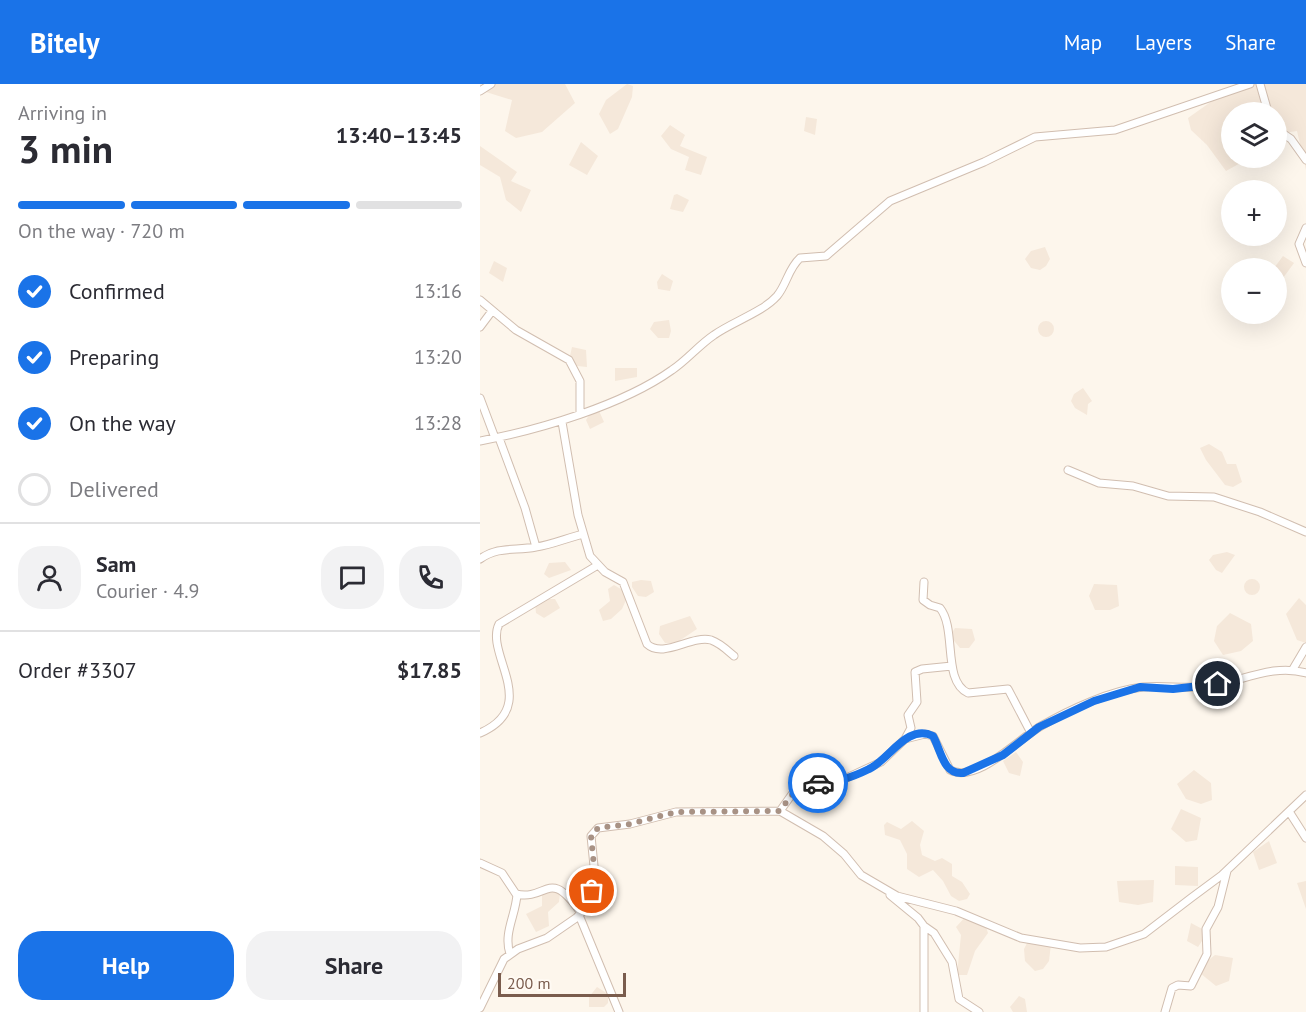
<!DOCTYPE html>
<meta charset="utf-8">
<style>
body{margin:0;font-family:"PT Sans",sans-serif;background:#f2f2f3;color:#2b2b33;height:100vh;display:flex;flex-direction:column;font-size:22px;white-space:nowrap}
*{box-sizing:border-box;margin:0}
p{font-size:20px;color:#7c7c81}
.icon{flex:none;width:33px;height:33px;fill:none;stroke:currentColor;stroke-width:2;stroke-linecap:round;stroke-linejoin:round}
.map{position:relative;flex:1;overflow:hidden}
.sheet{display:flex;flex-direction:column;background:#fff;width:480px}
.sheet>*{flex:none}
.fabs{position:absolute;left:741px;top:18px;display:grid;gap:12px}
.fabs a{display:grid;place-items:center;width:66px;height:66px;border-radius:50%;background:#fff;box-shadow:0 6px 24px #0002;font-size:30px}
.scale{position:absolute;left:18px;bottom:15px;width:128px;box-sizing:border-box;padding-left:6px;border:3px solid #7a5c4d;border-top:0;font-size:16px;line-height:21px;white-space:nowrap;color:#7a5c4d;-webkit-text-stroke:4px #fffaf3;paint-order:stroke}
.pin{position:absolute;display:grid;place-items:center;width:51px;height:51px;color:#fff;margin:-26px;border:3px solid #fff;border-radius:50%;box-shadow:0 2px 6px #0007}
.courier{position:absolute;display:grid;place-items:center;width:60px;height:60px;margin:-30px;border:4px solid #1a73e8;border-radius:50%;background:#fff;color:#222;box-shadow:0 2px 8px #0007}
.overview em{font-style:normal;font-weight:700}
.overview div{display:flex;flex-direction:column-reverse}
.overview{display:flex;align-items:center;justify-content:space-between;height:102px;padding:0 18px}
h1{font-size:39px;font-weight:700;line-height:45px}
.bar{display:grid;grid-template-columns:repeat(4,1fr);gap:9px 6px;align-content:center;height:72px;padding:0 18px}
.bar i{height:8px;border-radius:4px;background:#e1e1e2}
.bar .on{background:#1a73e8}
.bar p{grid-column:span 4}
.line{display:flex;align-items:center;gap:15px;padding:0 18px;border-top:2px solid #e1e1e2}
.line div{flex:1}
.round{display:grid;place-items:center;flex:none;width:63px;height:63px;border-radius:24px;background:#f2f2f3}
ol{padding:0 18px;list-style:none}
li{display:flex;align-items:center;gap:18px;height:66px}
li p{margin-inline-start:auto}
li .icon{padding:6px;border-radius:50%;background:#1a73e8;color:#fff;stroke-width:4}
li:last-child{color:#7c7c81}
li i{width:33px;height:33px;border:3px solid #e1e1e2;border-radius:50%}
.button{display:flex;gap:12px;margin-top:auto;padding:12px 18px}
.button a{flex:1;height:69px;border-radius:24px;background:#1a73e8;color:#fff;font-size:24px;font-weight:700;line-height:69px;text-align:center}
.button a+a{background:#f2f2f3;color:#2b2b33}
header{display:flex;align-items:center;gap:36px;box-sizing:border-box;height:84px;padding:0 30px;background:#1a73e8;color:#fff}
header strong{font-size:28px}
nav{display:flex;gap:33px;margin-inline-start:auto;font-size:21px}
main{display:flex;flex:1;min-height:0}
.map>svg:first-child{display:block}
</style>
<header>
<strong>Bitely</strong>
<nav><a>Map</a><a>Layers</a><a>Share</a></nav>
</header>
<main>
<section class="sheet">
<div class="overview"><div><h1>3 min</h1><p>Arriving in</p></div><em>13:40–13:45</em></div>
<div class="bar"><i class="on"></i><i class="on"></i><i class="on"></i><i></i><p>On the way · 720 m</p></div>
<ol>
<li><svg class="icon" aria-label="check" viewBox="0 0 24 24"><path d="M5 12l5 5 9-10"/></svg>Confirmed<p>13:16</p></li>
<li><svg class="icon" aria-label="check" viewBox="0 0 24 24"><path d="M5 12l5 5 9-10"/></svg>Preparing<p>13:20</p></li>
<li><svg class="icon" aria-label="check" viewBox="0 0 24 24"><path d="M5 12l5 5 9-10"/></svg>On the way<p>13:28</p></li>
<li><i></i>Delivered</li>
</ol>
<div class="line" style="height:108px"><a class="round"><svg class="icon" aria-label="person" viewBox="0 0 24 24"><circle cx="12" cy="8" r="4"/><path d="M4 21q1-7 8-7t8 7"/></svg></a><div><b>Sam</b><p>Courier · 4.9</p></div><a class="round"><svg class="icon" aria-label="chat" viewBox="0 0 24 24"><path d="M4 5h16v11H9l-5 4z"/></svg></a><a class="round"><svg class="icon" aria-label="phone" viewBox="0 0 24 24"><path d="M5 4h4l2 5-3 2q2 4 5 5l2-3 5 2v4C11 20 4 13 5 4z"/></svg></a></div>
<div class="line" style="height:78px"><div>Order #3307</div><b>$17.85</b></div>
<div class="button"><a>Help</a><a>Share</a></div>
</section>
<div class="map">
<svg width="826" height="928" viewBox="0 0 826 928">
<rect width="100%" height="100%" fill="#fdf6ec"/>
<path fill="#f5e8da" d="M14,0H85L95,19L62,48L36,54L25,47L32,16L6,8Z
M147,0L153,2L152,13L138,45L130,50L119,30L126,16Z
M756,0H826V86L817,47L797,50L796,28H752V74H764V77L746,87L727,61L711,46L708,34Z
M326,33L337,35L335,51L324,47Z
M190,41L205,51L200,62L227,73L221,91L205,86L209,73L191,65L181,52Z
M101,58L118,72L107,91L89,81Z
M0,62L37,88L31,97L51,106L41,128L26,116L20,93L0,81Z
M197,110L209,116L203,128L190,125L194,111Z
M565,163L570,175L566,182L560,186L551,184L545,175L551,167Z
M803,172L814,179L803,194L794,184Z
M14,177L27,184L23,198L9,189Z
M182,190L193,197L190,207L178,205L177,198Z
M189,236L191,247L189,254H178L170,245L174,238Z
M558 245a8 8 0 1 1 16 0a8 8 0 1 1-16 0Z
M92,263L106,266L107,283L88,281Z
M135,284H157V293L135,297Z
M603,304L612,317L608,320L607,331L595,324L591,317L594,310Z
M116,320L124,338L110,345L106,336Z
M729,360L742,368L747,380H756L762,398L753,403L745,401L726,376L720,364Z
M747,468L755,471L742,489L736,486L729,476L733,471Z
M85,478L91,486L69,494L64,490L69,479Z
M764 503a8 8 0 1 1 16 0a8 8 0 1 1-16 0Z
M161,496L171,497L174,508L166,513L158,512L152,503V498Z
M614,500L637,501L639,522L630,526H615L609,512Z
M134,501L146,508V516L142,525L131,535L123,537L119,526L130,517L128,505Z
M819,514L826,521V559L817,556L806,530Z
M63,515H75L80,524L64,534L56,529L55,519Z
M750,529L771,540L773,557L761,567L743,571L734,557L737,542Z
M210,532L217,545L196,559H185L179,550L180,542Z
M475,544L492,545L495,556L489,564H480L470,552Z
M536,668L543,678L540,692L529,689L523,677Z
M714,686L731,699L732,716L721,720L706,715L697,700Z
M701,725L721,734L717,756L706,758L691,745Z
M432,737L444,747L440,761L442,771L455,777L462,774L472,780V792L482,798L490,810L487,815L479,817L471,812L463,797L453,786L439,793L427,785V770L420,756L405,751L404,741L407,738L421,745Z
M789,757L797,779L779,786L773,768Z
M695,782L718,783V802L695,801Z
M674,796L673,818L658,821L639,818L637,797Z
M826,797V825L817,799Z
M74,801L80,808L79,818L68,828L69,842L56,848L46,830L62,822V811Z
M488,830L504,837L508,849L495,867L487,891H477L481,851L476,843Z
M711,839L728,848L718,863L707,857Z
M549,855L571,860L569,877L563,885L555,887L545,877L544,865Z
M735,871L753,874L749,897L736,902L720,889L722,881Z
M117,903L128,910V919L124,923H109V913Z
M539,912L545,915L547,928H533L530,923Z"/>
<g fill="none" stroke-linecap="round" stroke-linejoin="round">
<g stroke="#d1beb0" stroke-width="9">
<path id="minor" d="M780,0L788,28
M0,7L11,0
M796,45L811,55L826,76
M826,144L819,160L826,179
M0,216L36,246L89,276L100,297V329
M0,243L12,227
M0,314L15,354
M82,338L98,431L110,472L125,488L143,498L167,560C183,575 211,551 231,556C240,559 247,566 254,572
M19,354L45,424L56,463
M0,357C59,346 143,321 192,286C207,276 219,261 234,251C252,238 283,228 297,212C307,200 308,185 320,174L346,172L410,117L504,78L555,53L635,46L770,0
M588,386L619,399L653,402L688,412L734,413L780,428L826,448
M0,475C18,462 35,467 56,463C71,461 87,454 103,450
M444,498L443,516L450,521L460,524C477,545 462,597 488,609L528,605L551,649
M813,585L826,563
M0,649C62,622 4,570 19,540L118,481
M425,655L431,644L428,631L437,618L435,588L442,585L472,582
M300,727L315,706L322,702L360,697L401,678L425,655L445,650L453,652L470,686C497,700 538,655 561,642C589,626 631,606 663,603C689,601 709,606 736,601C767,595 795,580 826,589
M810,729L826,754
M0,779L22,789L36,810C69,817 68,782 101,829
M410,811L438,834L444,842V928
M99,831L139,928
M444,842L454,849L472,878L479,915L499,928
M30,870C23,849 36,831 37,810
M0,924L24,875L38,865L67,854L96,834L107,822L115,792L111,752L118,744L150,740L196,728L300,727L343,752L364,770L381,791L417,812L476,827L541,854L600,864L626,863L664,850L711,814L742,791L826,711
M685,928L692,904L698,901L711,902L727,870L726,845L738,823L747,787"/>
</g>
<use href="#minor" stroke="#fff" stroke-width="7"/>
</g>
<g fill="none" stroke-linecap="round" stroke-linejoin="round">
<path stroke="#a89285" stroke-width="6" stroke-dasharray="0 10.8" d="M112,807L115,792L111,752L118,744L150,740L196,728L300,727C311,712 318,699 338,699"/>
<path stroke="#1a73e8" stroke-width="8" d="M338,699C356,699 373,693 389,685C409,676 427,639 453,652C461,666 463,691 483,689L523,671L559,643L614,617L660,603L693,605L738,600"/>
</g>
</svg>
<div class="fabs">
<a><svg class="icon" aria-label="layers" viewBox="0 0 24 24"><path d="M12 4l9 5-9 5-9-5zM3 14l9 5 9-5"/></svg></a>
<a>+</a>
<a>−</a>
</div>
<div class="scale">200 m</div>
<div class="pin" style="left:112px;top:807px;background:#ea580c"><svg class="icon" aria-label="bag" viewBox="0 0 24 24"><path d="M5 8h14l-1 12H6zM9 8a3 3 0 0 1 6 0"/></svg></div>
<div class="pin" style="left:738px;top:600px;background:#1f2937"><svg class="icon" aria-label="home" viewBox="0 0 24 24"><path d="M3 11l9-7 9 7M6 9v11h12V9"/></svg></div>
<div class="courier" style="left:338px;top:699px"><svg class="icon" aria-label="car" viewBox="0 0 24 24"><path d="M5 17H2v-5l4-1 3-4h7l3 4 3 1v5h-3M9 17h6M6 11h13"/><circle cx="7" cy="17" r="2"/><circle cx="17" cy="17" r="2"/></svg></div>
</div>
</main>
